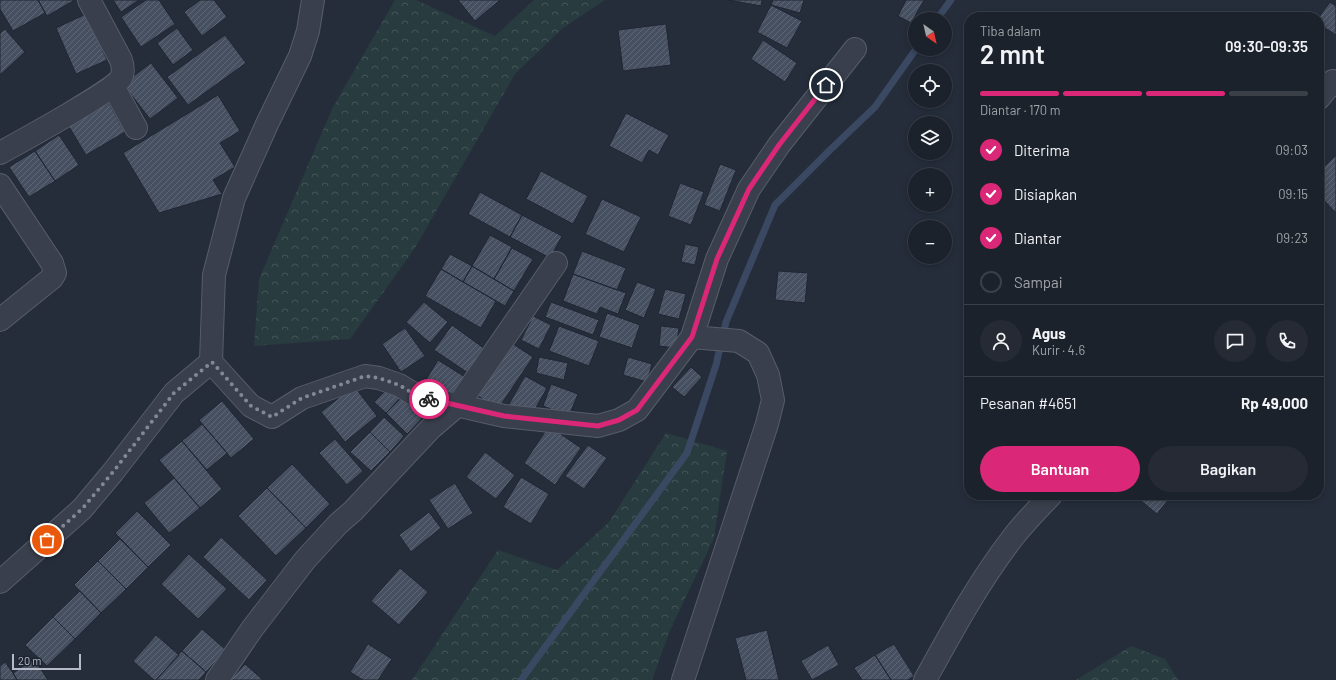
<!DOCTYPE html>
<html lang="id">
<meta charset="utf-8">
<style>
body{margin:0;font-family:Barlow,sans-serif;background:#252a34;color:#f1f3f6;height:100vh;display:flex;flex-direction:column;font-size:15px;white-space:nowrap}
*{box-sizing:border-box;margin:0}
p{font-size:13px;color:#a0a4a9}
.icon{flex:none;width:22px;height:22px;fill:none;stroke:currentColor;stroke-width:2;stroke-linecap:round;stroke-linejoin:round}
.map{position:relative;flex:1;overflow:hidden}
.details{position:absolute;left:964px;top:12px;width:360px;height:488px;display:flex;flex-direction:column;background:#1c222c;border-radius:16px;box-shadow:0 2px 6px #0003,0 0 0 1px #3a3f48}
.details>*{flex:none}
.needle{width:26px;rotate:146deg}
.buttons{position:absolute;left:908px;top:12px;display:grid;gap:8px}
.buttons a{display:grid;place-items:center;width:44px;height:44px;border-radius:50%;background:#1c222c;box-shadow:0 2px 6px #0003,0 0 0 1px #3a3f48;font-size:20px}
.scale{position:absolute;left:12px;bottom:10px;width:69px;box-sizing:border-box;padding-left:4px;border:2px solid #b4bac7;border-top:0;font-size:11px;line-height:14px;white-space:nowrap;color:#b4bac7;-webkit-text-stroke:3px #1e2431;paint-order:stroke}
.pin{position:absolute;display:grid;place-items:center;width:34px;height:34px;color:#fff;margin:-17px;border:2px solid #fff;border-radius:50%;box-shadow:0 1px 4px #0007}
.courier{position:absolute;display:grid;place-items:center;width:40px;height:40px;margin:-20px;border:3px solid #db2777;border-radius:50%;background:#fff;color:#222;box-shadow:0 1px 5px #0007}
.summary em{font-style:normal;font-weight:600}
.summary div{display:flex;flex-direction:column-reverse}
.summary{display:flex;align-items:center;justify-content:space-between;height:68px;padding:0 16px}
h1{font-size:26px;font-weight:600;line-height:30px}
.bar{display:grid;grid-template-columns:repeat(4,1fr);gap:6px 4px;align-content:center;height:48px;padding:0 16px}
.bar i{height:5px;border-radius:3px;background:#3a3f48}
.bar .current{background:#db2777}
.bar p{grid-column:span 4}
.line{display:flex;align-items:center;gap:10px;padding:0 16px;border-top:1px solid #3a3f48}
.line div{flex:1}
.round{display:grid;place-items:center;flex:none;width:42px;height:42px;border-radius:21px;background:#252a34}
ol{padding:0 16px;list-style:none}
li{display:flex;align-items:center;gap:12px;height:44px}
li p{margin-inline-start:auto}
li .icon{padding:4px;border-radius:50%;background:#db2777;color:#fff;stroke-width:4}
li:last-child{color:#a0a4a9}
li i{width:22px;height:22px;border:2px solid #3a3f48;border-radius:50%}
.action{display:flex;gap:8px;margin-top:auto;padding:8px 16px}
.action a{flex:1;height:46px;border-radius:24px;background:#db2777;color:#fff;font-size:16px;font-weight:600;line-height:46px;text-align:center}
.action a+a{background:#252a34;color:#f1f3f6}
.map>svg:first-child{display:block}
</style>
<div class="map">
<svg width="1336" height="680" viewBox="0 0 1336 680">
<defs>
<pattern id="forest-crowns" width="20" height="18" patternUnits="userSpaceOnUse"><rect width="20" height="18" fill="#283b3e"/><path d="M2 6a3 3 0 1 1 6 0M12 15a3 3 0 1 1 6 0" fill="none" stroke="#455558"/></pattern>
<pattern id="building-hatch" width="6" height="6" patternUnits="userSpaceOnUse"><rect width="6" height="6" fill="#465060"/><path d="M-1 1l2-2M0 6l6-6M5 7l2-2" fill="none" stroke="#5e6775"/></pattern>
</defs>
<rect width="100%" height="100%" fill="#252d3b"/>
<path fill="url(#forest-crowns)" d="M395,0H416L495,36L534,0H605L563,28L515,74L415,248L350,339L254,346L259,279L333,107Z
M666,433L727,451L714,538L670,630L652,680H412L498,550L557,570L609,522Z
M1131,646L1165,659L1178,680H1076Z"/>
<g fill="none" stroke-linecap="round" stroke-linejoin="round">
<path stroke="#3a4862" stroke-width="7" d="M937,19L951,0
M521,680L687,453L716,365L726,322L775,205L830,150L875,107L916,49"/>
</g>
<path fill="url(#building-hatch)" stroke="#202633" d="M0,0H38L45,13L13,31L0,9Z
M38,0H73V1L47,16Z
M113,0H139L121,12Z
M146,0H159L175,24L141,47L121,17Z
M200,0H214L227,17L202,36L184,12Z
M458,0H500L475,21Z
M728,0H762L761,6Z
M773,0H804L800,13L771,5Z
M906,0H924L911,23L898,16Z
M1330,2L1336,6V35L1319,24V17Z
M771,5L802,21L787,48L757,32Z
M86,14L107,60L76,74L56,28Z
M666,24L671,65L623,71L618,30Z
M177,28L193,50L173,65L157,43Z
M5,29L25,52L0,75V33Z
M225,35L246,63L188,105L167,77Z
M763,40L797,63L785,82L751,59Z
M1319,61L1324,65L1319,71Z
M151,63L178,98L150,119L123,84Z
M218,95L240,131L220,143L235,167L213,180L222,194L159,213L123,153Z
M105,96L125,132L86,155L65,120Z
M626,113L669,135L658,155L649,150L642,163L609,146Z
M59,135L79,165L55,181L35,151Z
M35,151L55,181L29,197L9,167Z
M1336,155V213L1319,195V172Z
M720,164L736,170L720,211L704,205Z
M541,171L588,196L573,224L526,199Z
M680,183L704,192L691,225L668,216Z
M480,192L522,215L510,237L468,214Z
M602,199L641,217L624,252L585,234Z
M522,215L562,236L550,258L510,237Z
M490,235L512,247L494,279L472,266Z
M685,244L699,247L695,265L681,262Z
M512,248L533,259L514,291L494,279Z
M582,251L626,268L617,290L573,274Z
M450,254L472,266L463,282L441,269Z
M472,266L514,291L505,306L463,282Z
M441,269L496,301L481,328L425,296Z
M778,271L808,273L805,303L775,300Z
M573,274L626,293L618,314L600,307L597,314L563,301Z
M637,282L656,289L644,318L625,310Z
M665,289L686,294L679,319L658,314Z
M424,302L448,322L430,343L406,322Z
M551,302L599,320L593,335L545,317Z
M607,313L640,325L632,348L599,337Z
M533,316L551,325L539,349L521,340Z
M452,325L485,349L468,373L434,350Z
M559,326L599,341L589,366L549,351Z
M661,326L679,328L676,348L659,346Z
M405,328L425,356L401,372L382,344Z
M510,342L533,357L498,409L475,394Z
M539,357L568,363L564,380L536,373Z
M628,357L652,364L647,382L623,375Z
M438,360L465,377L450,399L424,383Z
M691,367L702,377L684,397L672,387Z
M525,376L547,388L530,418L508,406Z
M551,384L578,394L569,416L543,406Z
M354,386L377,416L345,442L321,412Z
M389,387L400,398L386,413L374,402Z
M404,395L425,415L407,434L386,413Z
M222,401L254,439L231,458L199,420Z
M384,417L404,436L390,452L370,432Z
M202,424L227,453L207,470L182,441Z
M549,426L581,448L555,485L524,463Z
M370,432L390,452L371,471L350,452Z
M335,439L363,471L347,485L319,453Z
M182,441L222,489L200,508L159,460Z
M588,445L607,458L584,489L565,476Z
M485,452L515,475L496,499L466,477Z
M292,464L330,504L306,528L267,488Z
M521,477L549,494L531,524L503,507Z
M174,478L200,508L169,533L144,503Z
M455,483L473,513L448,529L429,500Z
M267,488L306,528L276,556L238,516Z
M1019,495H1032L1028,501Z
M1134,495H1172L1157,514Z
M137,511L171,545L148,567L115,533Z
M429,512L441,528L411,552L399,535Z
M221,537L267,580L249,600L203,557Z
M120,539L148,567L126,589L98,561Z
M189,554L227,589L198,619L161,584Z
M98,561L126,589L101,613L74,585Z
M400,568L428,592L399,625L371,601Z
M80,591L101,613L75,639L53,617Z
M53,617L75,639L47,666L25,645Z
M202,629L226,650L206,672L182,651Z
M767,630L779,680H746L735,638Z
M156,635L179,655L156,680H154L133,661Z
M368,644L392,659L378,680H363L350,672Z
M894,644L914,676L908,680H891L875,655Z
M828,645L839,665L812,680L801,661Z
M182,651L206,672L199,680H156Z
M875,655L891,680H862L854,668Z
M34,659L48,680H17L13,673Z
M5,662L13,673L17,680H0V666Z
M245,664L263,680H230Z"/>
<g fill="none" stroke-linecap="round" stroke-linejoin="round">
<g stroke="#575d6a" stroke-width="24">
<path id="minor" d="M113,86L136,128
M1319,98L1333,81L1336,85
M0,153C18,143 115,90 121,78C124,72 123,66 121,60L89,0
M0,185L52,263L55,273L52,278L0,320
M692,337L717,259L749,189L779,145L855,49
M211,362L214,275L234,198L267,124L300,56L308,31L313,0
M0,582L82,509L113,472L174,393L211,362L251,406L272,417L302,398L365,376L379,378L399,385L417,396L504,416L598,426L619,420L637,410L692,337L739,341L758,353L768,375L773,400L767,424L683,680
M217,680L252,629L305,560L338,524L353,511L431,428L458,405L556,263
M925,680C952,631 979,581 1014,536C1025,522 1038,509 1051,495"/>
</g>
<use href="#minor" stroke="#393f4c" stroke-width="22"/>
</g>
<g fill="none" stroke-linecap="round" stroke-linejoin="round">
<path stroke="#828996" stroke-width="4" stroke-dasharray="0 7.2" d="M47,540L82,509L113,472L174,393L212,362L251,406L272,417L302,398L365,376L379,378L399,385L417,396L429,399"/>
<path stroke="#db2777" stroke-width="5" d="M429,399L504,416L598,426L619,420L637,410L692,337L717,259L749,189L779,145L826,85"/>
</g>
</svg>
<div class="buttons">
<a><svg class="needle" viewBox="-14 -14 28 28"><path d="M0-13l5 13h-10z" fill="#e53935"/><path d="M0 13l5-13h-10z" fill="#a0a4a9"/></svg></a>
<a><svg class="icon" aria-label="locate" viewBox="0 0 24 24"><circle cx="12" cy="12" r="6"/><path d="M12 2v4M12 18v4M2 12h4M18 12h4"/></svg></a>
<a><svg class="icon" aria-label="layers" viewBox="0 0 24 24"><path d="M12 4l9 5-9 5-9-5zM3 14l9 5 9-5"/></svg></a>
<a>+</a>
<a>−</a>
</div>
<div class="scale">20 m</div>
<div class="pin" style="left:47px;top:540px;background:#ea580c"><svg class="icon" aria-label="bag" viewBox="0 0 24 24"><path d="M5 8h14l-1 12H6zM9 8a3 3 0 0 1 6 0"/></svg></div>
<div class="pin" style="left:826px;top:85px;background:#1f2937"><svg class="icon" aria-label="home" viewBox="0 0 24 24"><path d="M3 11l9-7 9 7M6 9v11h12V9"/></svg></div>
<div class="courier" style="left:429px;top:399px"><svg class="icon" aria-label="bike" viewBox="0 0 24 24"><circle cx="6" cy="16" r="4"/><circle cx="18" cy="16" r="4"/><path d="M6 16l4-8h5l3 8M10 8l3 8H6M13 5h3"/></svg></div>
<section class="details">
<div class="summary"><div><h1>2 mnt</h1><p>Tiba dalam</p></div><em>09:30–09:35</em></div>
<div class="bar"><i class="current"></i><i class="current"></i><i class="current"></i><i></i><p>Diantar · 170 m</p></div>
<ol>
<li><svg class="icon" aria-label="check" viewBox="0 0 24 24"><path d="M5 12l5 5 9-10"/></svg>Diterima<p>09:03</p></li>
<li><svg class="icon" aria-label="check" viewBox="0 0 24 24"><path d="M5 12l5 5 9-10"/></svg>Disiapkan<p>09:15</p></li>
<li><svg class="icon" aria-label="check" viewBox="0 0 24 24"><path d="M5 12l5 5 9-10"/></svg>Diantar<p>09:23</p></li>
<li><i></i>Sampai</li>
</ol>
<div class="line" style="height:72px"><a class="round"><svg class="icon" aria-label="person" viewBox="0 0 24 24"><circle cx="12" cy="8" r="4"/><path d="M4 21q1-7 8-7t8 7"/></svg></a><div><b>Agus</b><p>Kurir · 4.6</p></div><a class="round"><svg class="icon" aria-label="chat" viewBox="0 0 24 24"><path d="M4 5h16v11H9l-5 4z"/></svg></a><a class="round"><svg class="icon" aria-label="phone" viewBox="0 0 24 24"><path d="M5 4h4l2 5-3 2q2 4 5 5l2-3 5 2v4C11 20 4 13 5 4z"/></svg></a></div>
<div class="line" style="height:52px"><div>Pesanan #4651</div><b>Rp 49,000</b></div>
<div class="action"><a>Bantuan</a><a>Bagikan</a></div>
</section>
</div>
